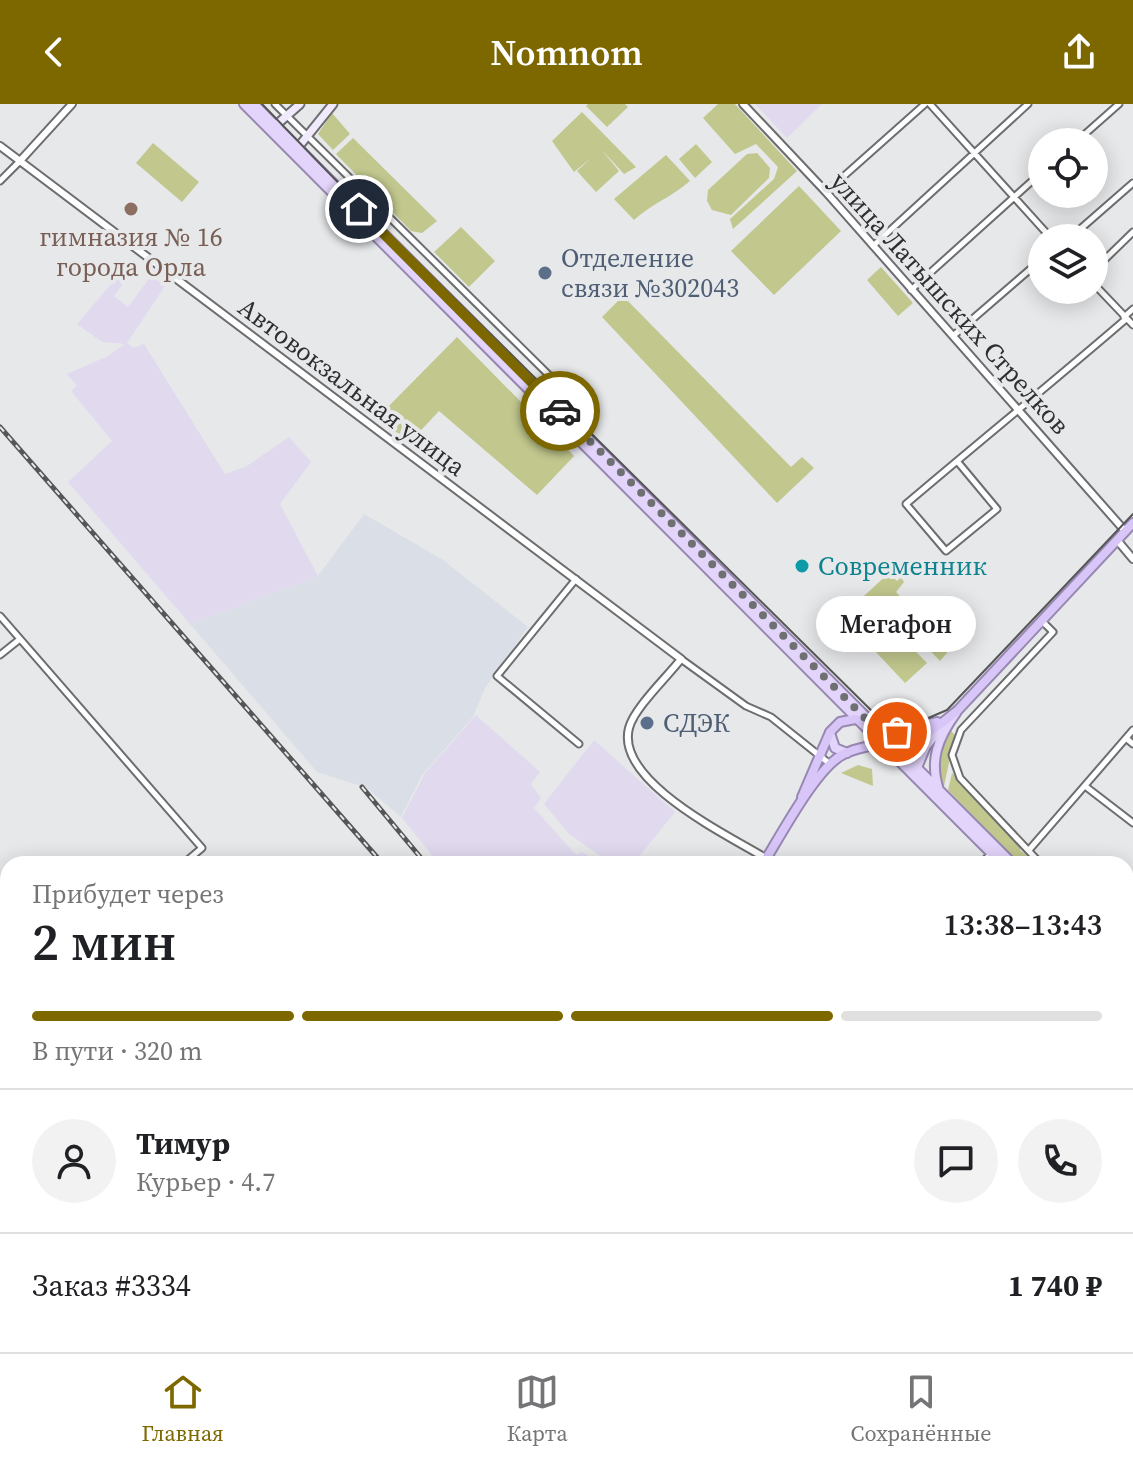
<!DOCTYPE html>
<html lang="ru">
<meta charset="utf-8">
<style>
body{margin:0;font-family:"Source Serif 4",serif;background:#f2f2f2;color:#202124;height:100vh;display:flex;flex-direction:column;font-size:30px;white-space:nowrap}
*{box-sizing:border-box;margin:0}
p{font-size:26px;color:#757577}
.icon{flex:none;width:44px;height:44px;fill:none;stroke:currentColor;stroke-width:2;stroke-linecap:round;stroke-linejoin:round}
.map{position:relative;flex:1;overflow:hidden}
.side{position:absolute;left:0px;top:752px;width:1134px;height:496px;display:flex;flex-direction:column;background:#fff;border-radius:24px 24px 0 0;box-shadow:0 4px 20px #0003}
.side>*{flex:none}
.controls{position:absolute;left:1028px;top:24px;display:grid;gap:16px}
.controls a{display:grid;place-items:center;width:80px;height:80px;border-radius:50%;background:#fff;box-shadow:0 4px 20px #0003;font-size:40px}
.pin{position:absolute;display:grid;place-items:center;width:68px;height:68px;color:#fff;margin:-34px;border:4px solid #fff;border-radius:50%;box-shadow:0 2px 8px #0007}
.courier{position:absolute;display:grid;place-items:center;width:80px;height:80px;margin:-40px;border:6px solid #7d6800;border-radius:50%;background:#fff;color:#222;box-shadow:0 2px 10px #0007}
.bubble{position:absolute;height:56px;border-radius:28px;background:#fff;box-shadow:0 4px 20px #0003;font-size:26px;font-weight:600;line-height:56px;text-align:center}
.summary em{font-style:normal;font-weight:600}
.summary div{display:flex;flex-direction:column-reverse}
.summary{display:flex;align-items:center;justify-content:space-between;height:136px;padding:0 32px}
h1{font-size:52px;font-weight:600;line-height:60px}
.bar{display:grid;grid-template-columns:repeat(4,1fr);gap:12px 8px;align-content:center;height:96px;padding:0 32px}
.bar i{height:10px;border-radius:6px;background:#e0e0e0}
.bar .selected{background:#7d6800}
.bar p{grid-column:span 4}
.line{display:flex;align-items:center;gap:20px;padding:0 32px;border-top:2px solid #e0e0e0}
.line div{flex:1}
.round{display:grid;place-items:center;flex:none;width:84px;height:84px;border-radius:42px;background:#f2f2f2}
header{display:flex;justify-content:space-between;align-items:center;height:104px;padding:0 32px;background:#7d6800;color:#fff;font-size:36px;font-weight:600}
.dock{display:flex;justify-content:space-around;align-items:center;height:112px;border-top:2px solid #e0e0e0;background:#fff;font-size:22px;color:#757577}
.dock a{display:grid;justify-items:center;gap:4px}
.dock .selected{color:#7d6800}
.map>svg:first-child{display:block}
</style>
<header><svg class="icon" aria-label="back" viewBox="0 0 24 24"><path d="M15 5l-7 7 7 7"/></svg>Nomnom<svg class="icon" aria-label="share" viewBox="0 0 24 24"><path d="M12 15V3M7 8l5-5 5 5M5 13v7h14v-7"/></svg></header>
<div class="map">
<svg width="1133" height="1248" viewBox="0 0 1133 1248">
<rect width="100%" height="100%" fill="#e7e8ea"/>
<path fill="#dadee7" d="M364,410L443,456L528,523L485,584L473,613L422,671L401,713L367,684L317,668L190,520L318,472Z"/>
<path fill="#e1daef" d="M755,0H822L787,34Z
M128,160L134,165L114,192L128,203L151,172L165,182L127,239L133,244L144,240L225,370L247,362L289,333L311,358L280,400L318,472L190,520L68,378L112,337L71,287L77,282L67,270L108,252L125,240L102,238L77,220Z
M476,611L540,668L531,680L541,694L534,704L576,751L582,748L601,760H439L402,714L425,669Z
M594,636L675,708L633,760H612L569,730L544,700Z
M537,1240H669L664,1248H548Z
M687,1240H1054L1067,1248H699Z"/>
<path fill="#c1c78d" d="M588,0H625L628,3L607,23L586,2Z
M718,0H735L797,67L733,125L730,115L774,75L778,63L756,40L735,50L703,14Z
M582,8L636,63L624,70L601,45L619,67L596,88L577,67L591,54L574,68L552,37Z
M332,9L350,30L333,46L318,30Z
M353,34L437,117L422,129L411,127L336,50Z
M153,39L199,78L182,98L136,59Z
M696,40L712,58L695,74L679,55Z
M757,49L770,64L769,74L731,111L712,106L707,97L708,86L747,50Z
M666,51L690,77C672,93 651,100 634,116L614,95Z
M799,82L841,127L774,191L731,147Z
M461,123L495,157L469,183L434,148Z
M881,163L913,199L898,212L867,176Z
M623,192L791,363L802,353L814,364L777,399L602,213Z
M457,233L574,352L537,391L439,307L410,338L383,319L380,311Z
M889,469L897,477L901,473L904,478L896,488L932,527L952,514L965,528L940,557L887,502L881,512L927,559L905,579L842,512Z
M950,626L955,631L944,682C933,666 939,641 950,626Z
M858,661L872,665L873,682L841,669Z
M952,669L1022,742L1020,746L1037,760H1020L948,686Z
M0,1186L8,1193V1240H63L73,1248H0Z"/>
<path fill="#8ba7de" d="M0,1057L8,1063V1168L0,1162Z
M97,1240H240L251,1248H107Z"/>
<g fill="none" stroke-linecap="round" stroke-linejoin="round">
<g stroke="#6c6d6f" stroke-width="9">
<path id="minor" d="M275,0L565,287
M930,0L1051,134
M1076,38L1119,0
M0,77L19,58
M826,88L925,0
M1070,134L1133,79
M873,142L1028,0
M1094,166L1133,128
M1094,180L1133,221
M911,186L1042,68
M1124,213L1133,205
M953,232L1042,155
M957,357L997,405L946,447L906,400C979,338 1054,277 1126,215
M576,475L497,572L579,640
M0,512L202,744L183,760
M0,551L20,535
M681,555L746,602L771,613L830,660
M1126,634L1133,640
M1085,682L1133,719
M1029,746L1133,626
M980,760L991,750
M1041,760L960,674L952,651L961,626L1053,528L1042,517
M0,782L8,789
M1126,991L1133,997
M1126,1049L1133,1044
M1126,1143L1133,1148
M1126,1187L1133,1178
M1096,1240L1107,1248"/>
</g>
<g stroke="#6c6d6f" stroke-width="10">
<path id="tertiary" d="M743,0L826,88L1125,427
M0,42L681,555C668,572 634,604 629,624C615,678 730,732 767,755
M19,58L72,0
M1117,436L1133,455"/>
</g>
<g stroke="#6c6d6f" stroke-width="11">
<path id="secondary" d="M275,22L300,0
M296,46L333,0"/>
</g>
<g stroke="#9788b1" stroke-width="12">
<path id="primary" d="M244,0L1002,760
M254,0L1013,760
M830,629L835,644L847,649
M916,666L926,642L941,624
M939,686C929,656 938,634 956,609
M1126,861L1133,866
M1126,871L1133,877"/>
</g>
<g stroke="#9788b1" stroke-width="12">
<path id="trunk" d="M802,693L830,628L840,618L855,615L897,628L937,618
M763,760C780,733 817,662 844,650C868,638 898,642 923,631C936,625 947,615 958,606L1133,419
M450,1248L457,1240"/>
</g>
<use href="#minor" stroke="#fff" stroke-width="5"/>
<use href="#tertiary" stroke="#fff" stroke-width="6"/>
<use href="#secondary" stroke="#f1eafd" stroke-width="7"/>
<use href="#primary" stroke="#e2d4fa" stroke-width="8"/>
<use href="#trunk" stroke="#d8c6f8" stroke-width="8"/>
<path stroke="#565657" stroke-width="2" d="M262,0L357,98L883,618L912,621L947,606L1133,410"/>
<g stroke="#565657" stroke-width="5">
<path id="rail" d="M0,323L383,760
M362,683L426,760
M1050,1240L1063,1248
M1071,1240L1081,1248"/>
</g>
<use href="#rail" stroke="#e7e8ea" stroke-width="2" stroke-dasharray="6" stroke-linecap="butt"/>
</g>
<g fill="none" stroke-linecap="round" stroke-linejoin="round">
<path stroke="#6f7071" stroke-width="8" stroke-dasharray="0 14.4" d="M560,307L872,621L897,628"/>
<path stroke="#7d6800" stroke-width="10" d="M359,105L560,307"/>
</g>
<circle fill="#8d6e63" stroke="#e7e8ea" stroke-width="3" cx="131" cy="105" r="8"/>
<g fill="#5c6f8a" stroke="#e7e8ea" stroke-width="3">
<circle cx="545" cy="169" r="8"/>
<circle cx="647" cy="619" r="8"/>
</g>
<circle fill="#0f9aa8" stroke="#e7e8ea" stroke-width="3" cx="802" cy="462" r="8"/>
<g text-anchor="middle" dominant-baseline="central" stroke-width="8" stroke-linejoin="round" paint-order="stroke">
<g font-size="26" fill="#785e54" stroke="#e7e8ea">
<text x="131" y="133">гимназия № 16<tspan x="131" dy="30">города Орла</tspan></text>
</g>
<g font-size="26" fill="#4e5e75" stroke="#e7e8ea" text-anchor="start">
<text x="561" y="154">Отделение<tspan x="561" dy="30">связи №302043</tspan></text>
<text x="663" y="619">СДЭК</text>
</g>
<g font-size="26" fill="#2f2f30" stroke="#e7e8ea">
<text transform="translate(950 199) rotate(48)">улица Латышских Стрелков</text>
<text transform="translate(352 283) rotate(37)">Автовокзальная улица</text>
</g>
<g font-size="26" fill="#0d838f" stroke="#e7e8ea" text-anchor="start">
<text x="818" y="462">Современник</text>
</g>
</g>
</svg>
<div class="controls">
<a><svg class="icon" aria-label="locate" viewBox="0 0 24 24"><circle cx="12" cy="12" r="6"/><path d="M12 2v4M12 18v4M2 12h4M18 12h4"/></svg></a>
<a><svg class="icon" aria-label="layers" viewBox="0 0 24 24"><path d="M12 4l9 5-9 5-9-5zM3 14l9 5 9-5"/></svg></a>
</div>
<div class="pin" style="left:897px;top:628px;background:#ea580c"><svg class="icon" aria-label="bag" viewBox="0 0 24 24"><path d="M5 8h14l-1 12H6zM9 8a3 3 0 0 1 6 0"/></svg></div>
<div class="pin" style="left:359px;top:105px;background:#1f2937"><svg class="icon" aria-label="home" viewBox="0 0 24 24"><path d="M3 11l9-7 9 7M6 9v11h12V9"/></svg></div>
<div class="courier" style="left:560px;top:307px"><svg class="icon" aria-label="car" viewBox="0 0 24 24"><path d="M5 17H2v-5l4-1 3-4h7l3 4 3 1v5h-3M9 17h6M6 11h13"/><circle cx="7" cy="17" r="2"/><circle cx="17" cy="17" r="2"/></svg></div>
<div class="bubble" style="left:816px;top:492px;width:160px">Мегафон</div>
<section class="side">
<div class="summary"><div><h1>2 мин</h1><p>Прибудет через</p></div><em>13:38–13:43</em></div>
<div class="bar"><i class="selected"></i><i class="selected"></i><i class="selected"></i><i></i><p>В пути · 320 m</p></div>
<div class="line" style="height:144px"><a class="round"><svg class="icon" aria-label="person" viewBox="0 0 24 24"><circle cx="12" cy="8" r="4"/><path d="M4 21q1-7 8-7t8 7"/></svg></a><div><b>Тимур</b><p>Курьер · 4.7</p></div><a class="round"><svg class="icon" aria-label="chat" viewBox="0 0 24 24"><path d="M4 5h16v11H9l-5 4z"/></svg></a><a class="round"><svg class="icon" aria-label="phone" viewBox="0 0 24 24"><path d="M5 4h4l2 5-3 2q2 4 5 5l2-3 5 2v4C11 20 4 13 5 4z"/></svg></a></div>
<div class="line" style="height:104px"><div>Заказ #3334</div><b>1 740 ₽</b></div>
</section>
</div>
<nav class="dock">
<a class="selected"><svg class="icon" aria-label="home" viewBox="0 0 24 24"><path d="M3 11l9-7 9 7M6 9v11h12V9"/></svg>Главная</a>
<a><svg class="icon" aria-label="map" viewBox="0 0 24 24"><path d="M3 6l6-2 6 2 6-2v14l-6 2-6-2-6 2zM9 4v14M15 6v14"/></svg>Карта</a>
<a><svg class="icon" aria-label="saved" viewBox="0 0 24 24"><path d="M7 4h10v16l-5-4-5 4z"/></svg>Сохранённые</a>
</nav>
